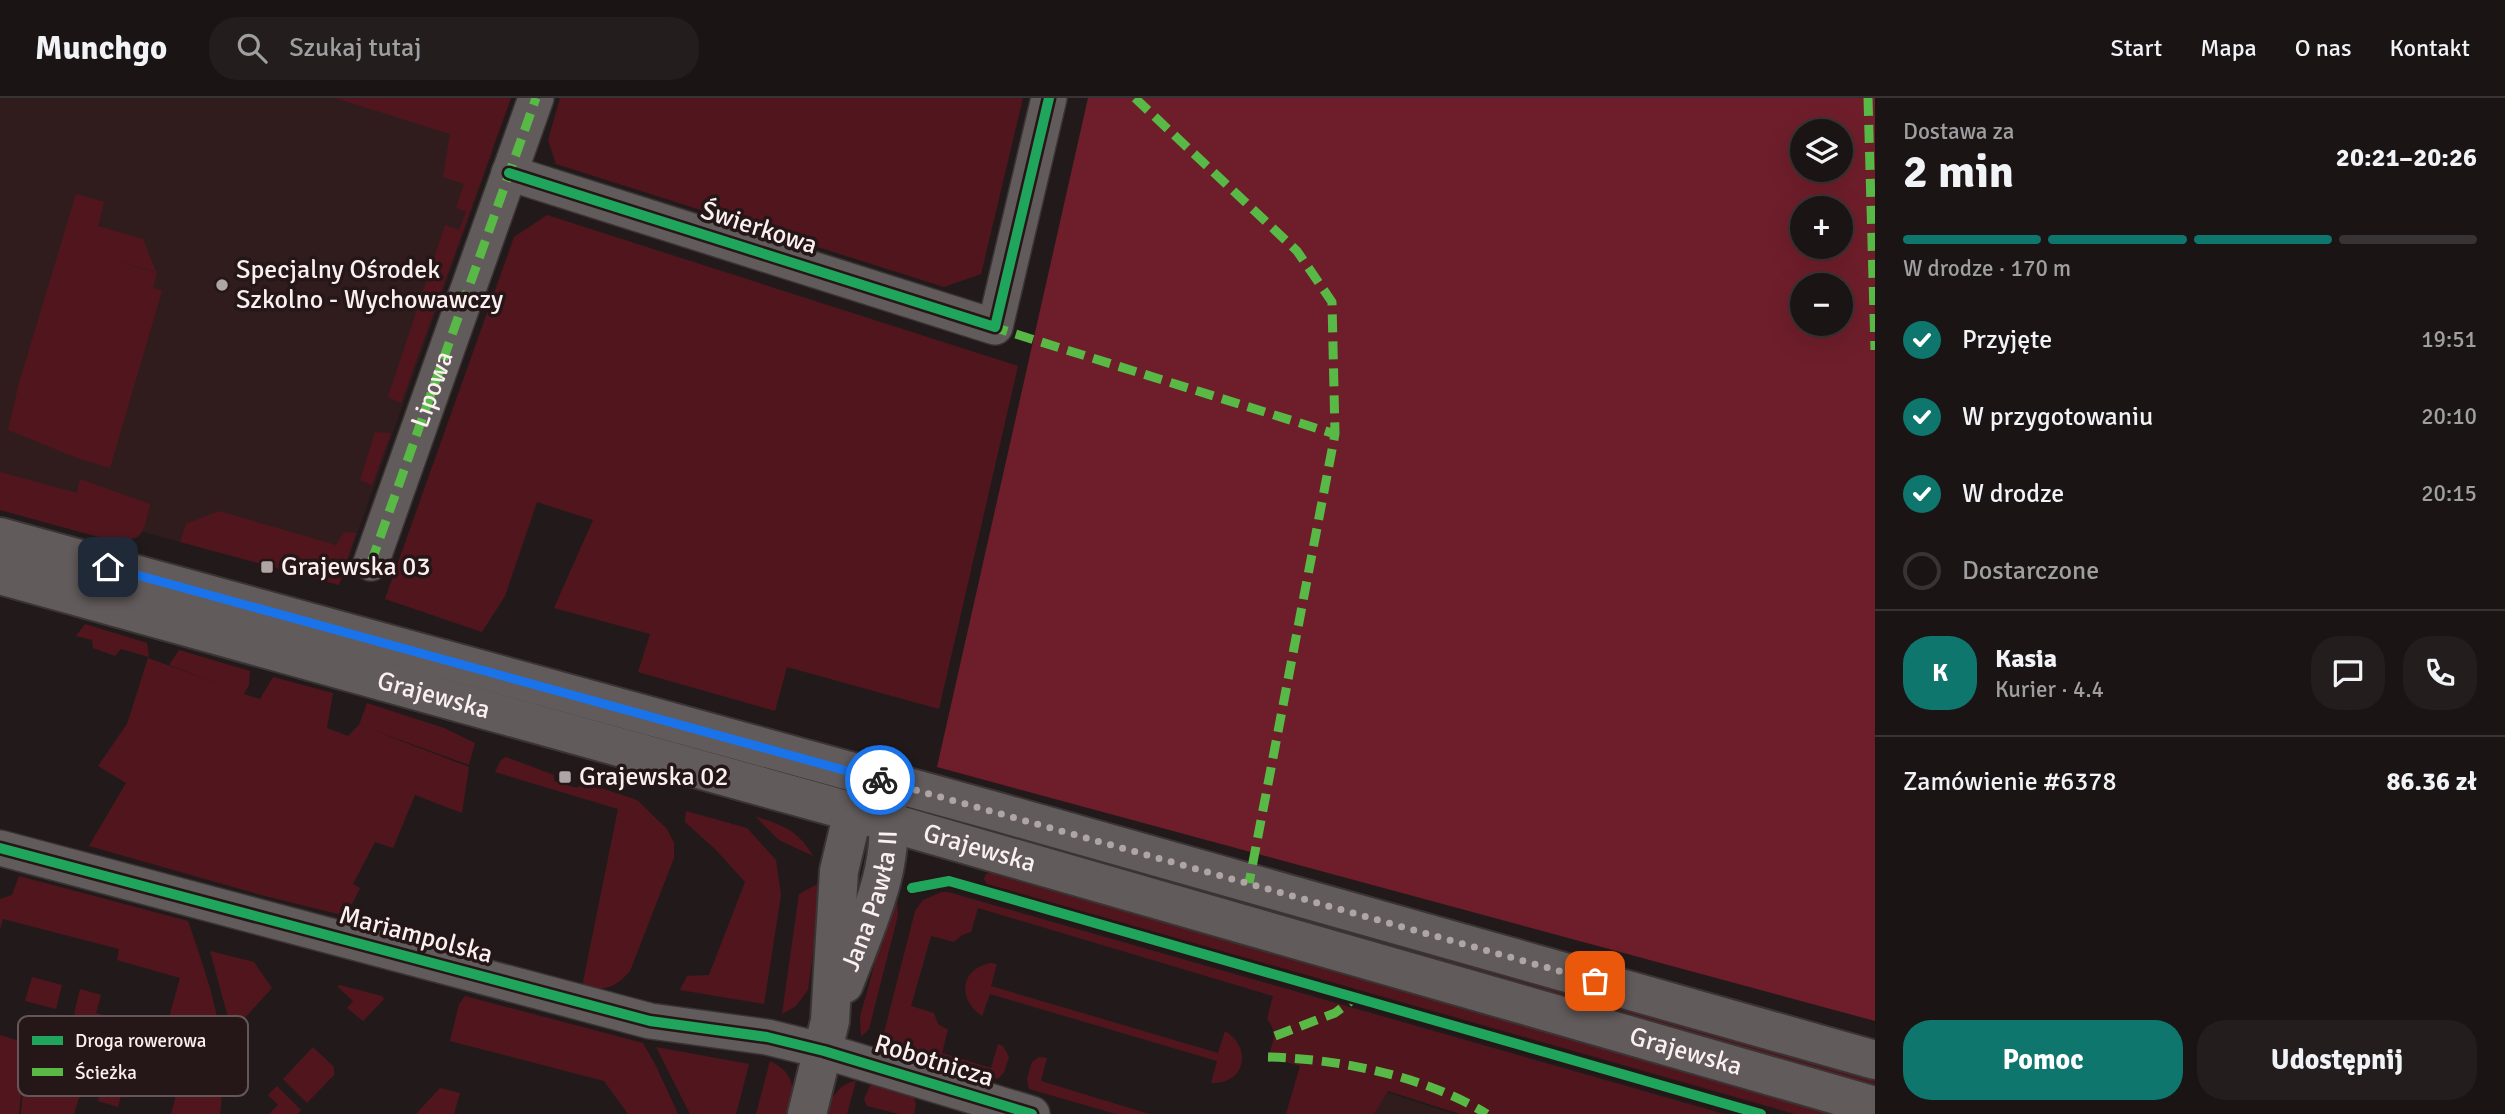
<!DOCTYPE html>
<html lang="pl">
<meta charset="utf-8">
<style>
body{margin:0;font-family:Signika,sans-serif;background:#231d1d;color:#f1f3f6;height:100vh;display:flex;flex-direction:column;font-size:26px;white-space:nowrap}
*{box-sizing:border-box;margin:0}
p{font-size:23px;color:#9f9ea0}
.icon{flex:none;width:38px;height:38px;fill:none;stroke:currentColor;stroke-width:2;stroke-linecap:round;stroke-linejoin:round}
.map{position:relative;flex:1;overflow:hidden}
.panel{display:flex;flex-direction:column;background:#1a1414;width:630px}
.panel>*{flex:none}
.fabs{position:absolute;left:1790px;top:21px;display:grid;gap:14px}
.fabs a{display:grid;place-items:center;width:63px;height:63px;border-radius:50%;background:#1a1414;box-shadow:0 7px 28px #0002,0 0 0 2px #383334;font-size:35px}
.pin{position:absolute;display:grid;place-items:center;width:60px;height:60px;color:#fff;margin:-30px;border-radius:14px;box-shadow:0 4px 10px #0006}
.courier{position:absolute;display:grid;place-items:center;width:70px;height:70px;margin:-35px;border:5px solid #1a73e8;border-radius:50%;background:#fff;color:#222;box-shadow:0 2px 9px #0007}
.overview em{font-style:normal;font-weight:700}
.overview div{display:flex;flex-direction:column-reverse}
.overview{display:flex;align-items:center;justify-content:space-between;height:119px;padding:0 28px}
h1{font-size:46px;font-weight:700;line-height:52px}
.bar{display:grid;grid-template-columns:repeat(4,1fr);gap:10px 7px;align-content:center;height:84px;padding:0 28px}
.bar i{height:9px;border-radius:5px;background:#383334}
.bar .current{background:#0f766e}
.bar p{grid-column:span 4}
.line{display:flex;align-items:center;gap:18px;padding:0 28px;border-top:2px solid #383334}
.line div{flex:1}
.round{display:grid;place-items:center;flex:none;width:74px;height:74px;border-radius:28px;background:#231d1d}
ol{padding:0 28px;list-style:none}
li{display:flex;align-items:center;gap:21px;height:77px}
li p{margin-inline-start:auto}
li .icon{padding:7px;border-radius:50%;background:#0f766e;color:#fff;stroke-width:4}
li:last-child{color:#9f9ea0}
li i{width:38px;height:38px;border:4px solid #383334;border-radius:50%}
.button{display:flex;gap:14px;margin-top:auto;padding:14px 28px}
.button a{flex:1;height:80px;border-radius:28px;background:#0f766e;color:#fff;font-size:28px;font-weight:700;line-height:80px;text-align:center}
.button a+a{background:#231d1d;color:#f1f3f6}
header{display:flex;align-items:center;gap:42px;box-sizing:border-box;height:98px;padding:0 35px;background:#1a1414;border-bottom:2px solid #383334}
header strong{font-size:33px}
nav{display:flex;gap:38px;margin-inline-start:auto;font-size:24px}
.search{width:490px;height:63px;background:#231d1d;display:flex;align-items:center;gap:18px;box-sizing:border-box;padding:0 24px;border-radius:28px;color:#9f9ea0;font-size:26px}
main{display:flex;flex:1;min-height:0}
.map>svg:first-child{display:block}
</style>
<header>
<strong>Munchgo</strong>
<div class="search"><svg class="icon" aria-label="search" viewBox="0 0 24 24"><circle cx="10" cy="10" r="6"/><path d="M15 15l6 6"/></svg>Szukaj tutaj</div>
<nav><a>Start</a><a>Mapa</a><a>O nas</a><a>Kontakt</a></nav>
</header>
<main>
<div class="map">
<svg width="1875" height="1016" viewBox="0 0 1875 1016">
<rect width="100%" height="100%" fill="#221a1a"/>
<path fill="#301c1d" d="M0,0H393L493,52L339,487L0,395Z
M1327,975L1454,1016H1311Z"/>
<path fill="#51161d" d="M335,0H511L401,305L388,299L445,127L459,132L466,114L456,110L464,86L443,79L450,36Z
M560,0H1023L981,176L944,189L556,66L548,42Z
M76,96L104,104L98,128L143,141L156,174L87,154L157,175L153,190L162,193L110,370L77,360L8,332L19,285Z
M547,117L1018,268L939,611L787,569L775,613L638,574L650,536L554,510L593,422L537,404L505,498L482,534L385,501L514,139Z
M375,334L391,335L372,387L360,382Z
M0,374L77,395L80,381L150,406C142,440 144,444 106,441L0,412Z
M219,413L336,447L344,434L356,435L339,487L180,444L186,426Z
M85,526L147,545L149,559L121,551L115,558L93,550L92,542L76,538Z
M179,552L250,573L249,587L244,596L260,601L273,579L333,595L327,630L348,638L359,627L367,605L444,630L475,645L469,667L365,629L469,669L462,715L415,697L393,750L375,744L353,786L360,790L346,818L265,798L89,748L126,685L98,668L127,626L148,560L222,587L169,567Z
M506,659L554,677V683L577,690L582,686H589L637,702L667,731L674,745V760L630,873C617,889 603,894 582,889L618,711L495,674L501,662Z
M686,713L747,730L776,762L781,797L764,906L680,892L687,878L709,877L745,784L716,752L685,724Z
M756,719C782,726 800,734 813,758L779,742Z
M1004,734L1875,982V989L1003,740Z
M990,775L1833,1016H1795L987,786L984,781L986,776Z
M19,778L188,823C202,864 218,908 222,951C223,962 219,973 219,984C220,997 223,1001 220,1016H171L192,938L166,930L180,880L117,862L119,851L3,821L0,831V801L12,797Z
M823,783L808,892L796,908L782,916L799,796Z
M942,794H948L1724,1016H1460L1388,993L1374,1016H1286L1300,968L1268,959C1273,944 1278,934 1267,921L1273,898L978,810L971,834L962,837L954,844L931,838L911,908L934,915L938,926L948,932L942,955L991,970L998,946L1003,948L1009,959L1004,974L998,981L888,948L884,935L915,813L923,802Z
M893,799L897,801L898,817L869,931L861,939L860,919Z
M210,853L254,864L272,890L232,934Z
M990,865L997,866L991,888L1218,955L1225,933C1253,950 1245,987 1211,985L1217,963L990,896L982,918C958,902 959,872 990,865Z
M32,879L62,887L56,911L25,903Z
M339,887L382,898L384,901L363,923L347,910L353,903L338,889Z
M80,891L101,897L96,915L118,921L115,933L74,916Z
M465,898L643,945L656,968L678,1016H628L604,983L450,943L459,906Z
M58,933C105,939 82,987 74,1016H21L27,945Z
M0,937L26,945L19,1016H0Z
M313,949L334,969V977L307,1005L283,981Z
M656,949L749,966L736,1016H690Z
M1039,959L1047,960L1041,983L1149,1016H1116L1029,991L1027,981L1032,964Z
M770,963C795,975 796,992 789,1016H756Z
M106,973L126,978L118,1009L98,1003Z
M856,983L847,1016H826C831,1000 838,986 856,983Z
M875,986L913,997L916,1006L914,1016H899L867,1008L864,1001L870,988Z
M277,988L301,1012L298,1016H269L278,1007L268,997Z
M440,990L460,995L454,1016H416Z"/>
<path fill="#6e1e2a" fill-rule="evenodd" d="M1088,0H1875V923L937,669ZM1802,33H1841V72H1802ZM1802,110H1841V149H1802ZM1802,187H1841V226H1802Z"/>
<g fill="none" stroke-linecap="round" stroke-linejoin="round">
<g stroke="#3a3434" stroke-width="38">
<g id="street">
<path d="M509,75L995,229L1049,0"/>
<path id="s1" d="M371,465L536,0"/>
<path d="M0,750L650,923L767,939L824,953L1032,1016"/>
</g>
</g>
<g stroke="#3a3434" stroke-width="42">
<g id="secondary">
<path d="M0,439L991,712L1875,962"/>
<path id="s2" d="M0,477L853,714L1875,1008"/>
<path id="s3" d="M844,886C866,827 898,766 886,702"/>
<path d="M807,1016L830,923L839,773L853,714L869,697"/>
</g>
</g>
<use href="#street" stroke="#625b5b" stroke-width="35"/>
<use href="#secondary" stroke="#625b5b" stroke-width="38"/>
<path stroke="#58b947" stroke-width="9" stroke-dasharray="18 9" stroke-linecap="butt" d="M1135,0L1297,153L1332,204L1335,336L1249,785
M1868,0L1875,252
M990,228L1335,336
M371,465L536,0
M1275,938L1335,915L1355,900
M1268,959C1340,961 1425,978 1487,1016"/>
<g stroke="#251617" stroke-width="15">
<path id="cycleway" d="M509,75L995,229L1049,0
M0,750L650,923L767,939L824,953L1032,1016
M912,790L949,783L1761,1016"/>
</g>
<use href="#cycleway" stroke="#20a55d" stroke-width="10"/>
</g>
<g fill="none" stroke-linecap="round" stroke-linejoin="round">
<path stroke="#afa5a5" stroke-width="7" stroke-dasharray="0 12.6" d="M880,682L1595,883"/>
<path stroke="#1a73e8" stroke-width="9" d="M108,469L880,682"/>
</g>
<g fill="#afa5a5" stroke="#251617" stroke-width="2.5">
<circle cx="222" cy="187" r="7"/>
<rect x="260" y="462" width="14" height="14" rx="3.5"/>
<rect x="558" y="672" width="14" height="14" rx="3.5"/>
</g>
<g text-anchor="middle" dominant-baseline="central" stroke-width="7" stroke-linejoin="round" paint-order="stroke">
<g font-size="26" fill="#fbf0f0" stroke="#251617">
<text transform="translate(759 130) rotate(18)">Świerkowa</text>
<text stroke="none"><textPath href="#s1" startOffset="184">Lipowa</textPath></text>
<text stroke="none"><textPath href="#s2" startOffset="450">Grajewska</textPath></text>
<text stroke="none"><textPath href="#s2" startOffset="1017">Grajewska</textPath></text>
<text stroke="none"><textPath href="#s3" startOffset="88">Jana Pawła II</textPath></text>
<text transform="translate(416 837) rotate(15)">Mariampolska</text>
<text stroke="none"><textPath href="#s2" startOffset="1752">Grajewska</textPath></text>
<text transform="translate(934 963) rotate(17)">Robotnicza</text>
</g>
<g font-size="26" fill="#fbf0f0" stroke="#251617" text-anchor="start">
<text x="236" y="172">Specjalny Ośrodek<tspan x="236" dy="30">Szkolno - Wychowawczy</tspan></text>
<text x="281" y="469">Grajewska 03</text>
<text x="579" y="679">Grajewska 02</text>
</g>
</g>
<rect x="18" y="918" width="230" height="80" rx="10" fill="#251617" stroke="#655758" stroke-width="2"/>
<rect x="32" y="938" width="31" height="9" fill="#20a55d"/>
<rect x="32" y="970" width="31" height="8" fill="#58b947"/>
<g font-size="19" fill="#fbf0f0">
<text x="75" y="949">Droga rowerowa</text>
<text x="75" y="981">Ścieżka</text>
</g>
</svg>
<div class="fabs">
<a><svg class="icon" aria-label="layers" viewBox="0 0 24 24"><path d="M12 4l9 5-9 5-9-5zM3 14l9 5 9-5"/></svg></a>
<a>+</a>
<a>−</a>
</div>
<div class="pin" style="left:1595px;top:883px;background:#ea580c"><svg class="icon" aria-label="bag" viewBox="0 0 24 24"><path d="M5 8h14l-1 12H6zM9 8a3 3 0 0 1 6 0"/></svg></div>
<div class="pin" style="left:108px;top:469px;background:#1f2937"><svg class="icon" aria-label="home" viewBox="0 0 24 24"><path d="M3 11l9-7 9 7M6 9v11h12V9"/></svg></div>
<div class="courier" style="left:880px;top:682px"><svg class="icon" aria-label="bike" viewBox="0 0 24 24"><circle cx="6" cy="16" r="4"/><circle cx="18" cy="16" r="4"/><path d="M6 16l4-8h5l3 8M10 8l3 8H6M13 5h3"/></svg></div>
</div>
<section class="panel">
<div class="overview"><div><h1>2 min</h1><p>Dostawa za</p></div><em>20:21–20:26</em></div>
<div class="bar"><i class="current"></i><i class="current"></i><i class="current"></i><i></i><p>W drodze · 170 m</p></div>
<ol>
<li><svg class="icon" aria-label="check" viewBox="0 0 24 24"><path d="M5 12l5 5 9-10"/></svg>Przyjęte<p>19:51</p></li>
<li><svg class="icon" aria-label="check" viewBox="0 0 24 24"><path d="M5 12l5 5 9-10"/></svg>W przygotowaniu<p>20:10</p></li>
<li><svg class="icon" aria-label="check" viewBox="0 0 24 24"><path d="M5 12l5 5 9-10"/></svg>W drodze<p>20:15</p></li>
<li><i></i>Dostarczone</li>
</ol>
<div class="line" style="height:126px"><b class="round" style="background:#0f766e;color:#fff">K</b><div><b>Kasia</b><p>Kurier · 4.4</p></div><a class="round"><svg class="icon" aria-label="chat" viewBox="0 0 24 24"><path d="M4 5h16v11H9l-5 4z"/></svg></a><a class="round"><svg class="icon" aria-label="phone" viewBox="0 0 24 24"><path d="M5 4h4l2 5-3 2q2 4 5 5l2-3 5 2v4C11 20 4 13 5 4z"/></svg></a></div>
<div class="line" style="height:91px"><div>Zamówienie #6378</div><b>86.36 zł</b></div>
<div class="button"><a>Pomoc</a><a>Udostępnij</a></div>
</section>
</main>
